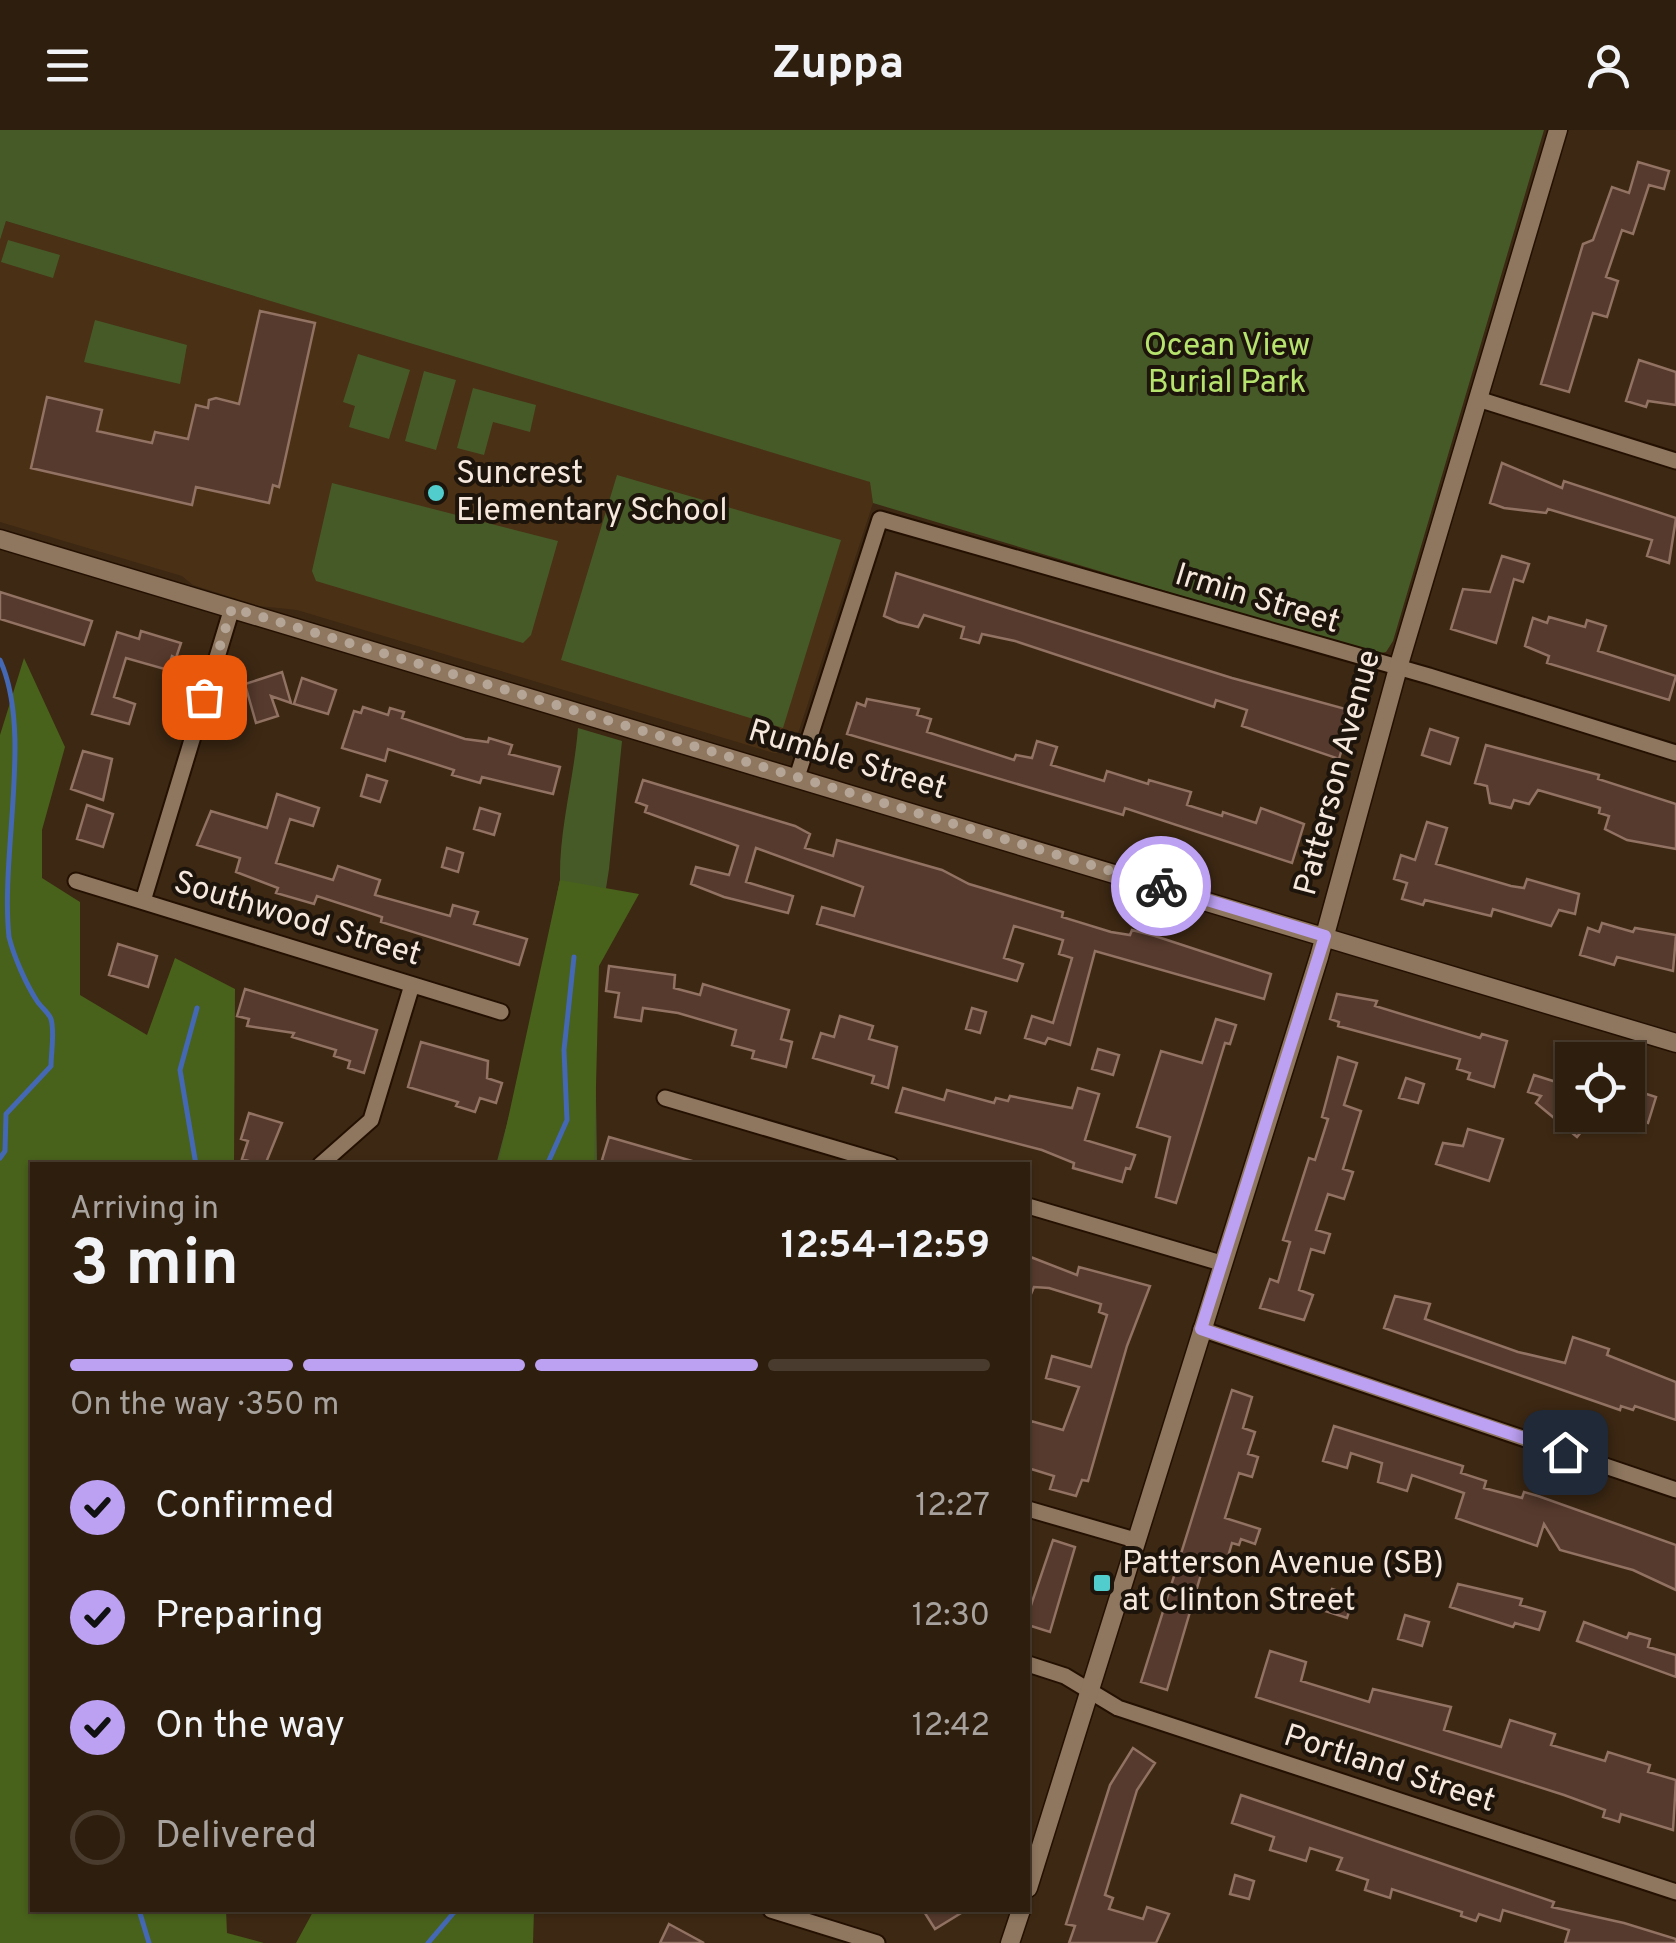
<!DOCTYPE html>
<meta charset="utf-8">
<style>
body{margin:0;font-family:Overpass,sans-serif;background:#3a2b1c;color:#f1f3f6;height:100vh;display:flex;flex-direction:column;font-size:38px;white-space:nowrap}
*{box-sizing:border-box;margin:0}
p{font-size:32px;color:#a7a29e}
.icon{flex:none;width:55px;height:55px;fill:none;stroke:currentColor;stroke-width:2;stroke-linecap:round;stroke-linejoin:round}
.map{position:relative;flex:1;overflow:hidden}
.panel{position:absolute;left:30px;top:1032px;width:1000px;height:750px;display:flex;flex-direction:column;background:#2e1e0e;border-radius:0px;box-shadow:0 2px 8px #0004,0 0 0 2px #493c2e}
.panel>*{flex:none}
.fabs{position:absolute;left:1555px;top:912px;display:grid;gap:20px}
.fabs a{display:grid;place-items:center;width:90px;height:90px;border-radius:0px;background:#2e1e0e;box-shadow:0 2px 8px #0004,0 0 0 2px #493c2e;font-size:50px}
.pin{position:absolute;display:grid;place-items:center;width:85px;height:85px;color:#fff;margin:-42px;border-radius:20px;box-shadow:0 5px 15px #0006}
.courier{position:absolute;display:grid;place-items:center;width:100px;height:100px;margin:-50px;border:8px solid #bca0f2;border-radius:50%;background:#fff;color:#222;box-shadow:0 2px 12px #0007}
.head em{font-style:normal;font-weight:700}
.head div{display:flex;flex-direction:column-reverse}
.head{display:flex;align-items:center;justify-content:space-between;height:170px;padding:0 40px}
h1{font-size:65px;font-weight:700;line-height:75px}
.bar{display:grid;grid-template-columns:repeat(4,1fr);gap:15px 10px;align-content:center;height:120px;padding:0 40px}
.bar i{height:12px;border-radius:8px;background:#493c2e}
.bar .active{background:#bca0f2}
.bar p{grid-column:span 4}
ol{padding:0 40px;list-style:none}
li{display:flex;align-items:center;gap:30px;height:110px}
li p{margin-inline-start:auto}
li .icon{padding:10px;border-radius:50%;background:#bca0f2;color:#111;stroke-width:4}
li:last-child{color:#a7a29e}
li i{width:55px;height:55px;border:5px solid #493c2e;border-radius:50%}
header{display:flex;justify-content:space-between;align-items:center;height:130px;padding:0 40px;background:#2e1e0e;font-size:45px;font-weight:700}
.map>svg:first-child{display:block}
</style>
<header><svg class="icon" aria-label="menu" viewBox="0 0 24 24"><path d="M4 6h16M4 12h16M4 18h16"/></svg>Zuppa<svg class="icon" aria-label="person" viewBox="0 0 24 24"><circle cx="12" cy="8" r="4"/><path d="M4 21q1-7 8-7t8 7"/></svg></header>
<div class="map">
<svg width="1676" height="1813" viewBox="0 0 1676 1813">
<rect width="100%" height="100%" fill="#3d2813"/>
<path fill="#4a3015" d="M6,91L871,352L873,373L794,616L785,623H774L297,480L259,476L193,455L182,446L0,392V110Z"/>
<path fill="#465a28" d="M0,0H1544L1393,511L1386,522L1375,524L873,373L870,352L6,91L0,110Z
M8,110L60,125L53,148L1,132Z
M95,190L187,215L180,254L84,232Z
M358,224L410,240L389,309L349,297L355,276L343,272Z
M424,241L456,250L436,320L405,311Z
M473,258L536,275L530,302L493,292L484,325L457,318Z
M617,345L841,410L783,598L561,530Z
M332,353L558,411L531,505L523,513L316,451L312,441Z
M578,598L622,611L609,739L594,835L597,1035H496L522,937L560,750C559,699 574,649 578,598Z"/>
<path fill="#48611b" d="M24,528L65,617L42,700V748L80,772V865L147,905L175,828L235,859L234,1035H32V1780H226L227,1803L264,1813H0V605Z
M560,750L639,764L599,836L594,1035H498Z
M314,1780H534L533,1813H296Z"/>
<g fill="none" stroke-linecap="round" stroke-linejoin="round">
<path stroke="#4468b3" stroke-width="5" d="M0,530C33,602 0,723 9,807C14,827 26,854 37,871C41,877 49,883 51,889C55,903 51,922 51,936L6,984L5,1021L0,1028
M196,1035L180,940L197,878
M547,1035L567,990L564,920L574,827
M139,1780L149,1813
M428,1813L456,1780"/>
</g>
<path fill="#563a2d" stroke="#917263" stroke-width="2.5" d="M1638,32L1669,41L1664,59L1649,55L1633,104L1622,100L1606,147L1618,151L1607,187L1593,183L1569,262L1541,254L1583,114L1593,110L1612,57L1629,63Z
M260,181L315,193L279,357L273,355L269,373L196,357L192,375L31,338L47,267L102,280L97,301L152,313L155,302L188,309L196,275L208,278L209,270L216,268L239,274Z
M1639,230L1676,242V275L1648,271L1646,277L1626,271Z
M1502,333L1562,358L1564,351L1676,388L1669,433L1647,426L1652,410L1548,379L1546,383L1504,378L1490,373Z
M1502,426L1529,434L1523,452L1514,449L1496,513L1451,499L1463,459L1490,462Z
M896,443L1232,548L1353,581L1339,629L1242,596L1247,580L1216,570L1214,577L1015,511L982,504L979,513L961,508L964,497L924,485L918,497L898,492L884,486Z
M0,462L92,491L84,515L0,489Z
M1549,487L1585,497L1587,490L1606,496L1598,521L1676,546L1669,570L1547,533L1549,526L1525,516L1533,488L1547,493Z
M141,501L181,513L176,528L172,526L168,540L126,528L114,567L135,574L129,594L92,584L117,502L139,509Z
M282,542L291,573L271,566L278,586L256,593L246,558L239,556Z
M302,548L336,560L328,584L294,574Z
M867,569L919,579L917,585L931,589L927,602L1014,630L1016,625L1032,628L1037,611L1057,617L1051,635L1104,651L1107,641L1148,654L1149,650L1191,662L1187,675L1222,686L1223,682L1256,693L1261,678L1304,694L1292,733L1125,678L1123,685L847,604L857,573L865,576Z
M363,577L388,585L390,578L404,582L402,588L465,609L488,612L489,608L512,615L509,624L560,637L553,664L482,647L480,653L452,645L454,640L388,619L385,631L342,618L354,581L361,583Z
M1430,599L1458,608L1450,634L1422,625Z
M1486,615L1599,645L1598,649L1676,674V719L1627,710L1605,699L1609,686L1599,683L1600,678L1538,660L1529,674L1514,670L1511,678L1490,673L1487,656L1475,653Z
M83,621L112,629L103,670L71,659Z
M367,645L387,651L380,672L361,666Z
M643,650L795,696L810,704L805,718L833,726L837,710L942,740L969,754L1063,782L1062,787L1111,802L1130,805L1132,800L1155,806L1271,844L1264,869L1095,821L1070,915L1048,908L1045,914L1025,908L1032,886L1053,893L1072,828L1059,824L1063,810L1014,796L1004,828L1023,834L1017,851L838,800L817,794L822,777L854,786L863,757L756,718L746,752L793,766L788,783L724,767L691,754L696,737L729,745L738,716L645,682L647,676L636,672Z
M277,664L319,678L313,696L290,689L276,733L333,750L338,736L380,750L375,765L450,786L453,775L478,782L474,794L527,809L519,835L381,792L382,787L317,766L314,774L276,763L278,758L236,742L240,728L197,715L211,681L267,698Z
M87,675L113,684L103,717L77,709Z
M480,678L500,684L494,705L474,699Z
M1427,692L1447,698L1436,734L1511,756L1524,758L1527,749L1579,764L1575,784L1559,780L1551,796L1493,779L1491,786L1425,770L1423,775L1402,769L1407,753L1394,749L1401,725L1415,730Z
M447,718L463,723L458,742L442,737Z
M1602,793L1633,802L1635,798L1676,805L1673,841L1617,827L1614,835L1580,825L1588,798L1599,802Z
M118,814L157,826L148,857L109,845Z
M609,836L675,845L674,858L700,865L703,854L789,880L781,909L792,912L786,937L752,928L754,921L732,915L736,900L678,883L643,878L641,891L615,887L619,863L606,861Z
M245,859L377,900L364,943L348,938L350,931L334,926L336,920L292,907L294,903L247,896L249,889L237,886Z
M1337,864L1377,871L1375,876L1480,908L1482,904L1507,911L1494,957L1468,949L1470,943L1457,939L1460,929L1338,896L1339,892L1330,889Z
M972,878L986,882L980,903L966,899Z
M840,886L873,896L869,909L897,917L888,958L872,953L874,946L813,928L821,903L834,907Z
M1216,889L1236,895L1230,914L1225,913L1176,1073L1156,1067L1170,1007L1137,997L1161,921L1202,933Z
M421,912L488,931L487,948L502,953L496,973L480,968L475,982L456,976L458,972L408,957Z
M1098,919L1119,925L1113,945L1092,939Z
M1338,927L1357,933L1344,975L1361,981L1343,1039L1353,1042L1344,1069L1328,1064L1316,1100L1330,1104L1324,1123L1311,1119L1299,1160L1313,1165L1304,1190L1260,1178L1270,1149L1278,1152L1290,1112L1283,1110L1309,1028L1315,1030L1328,989L1322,987Z
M1534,945L1572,957V985H1595L1577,1007L1536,973L1541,966L1528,962Z
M1406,948L1424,954L1418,973L1399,968Z
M903,958L944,970L947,960L994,973L996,968L1008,971L1010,966L1072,978L1078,958L1099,964L1085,1010L1135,1025L1130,1039L1126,1038L1122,1052L1073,1038L1074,1033L1042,1020L896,982Z
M1628,958L1656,967L1648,993L1628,987Z
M249,983L282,993L265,1035H247L249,1031L242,1029L248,1011L241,1009Z
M1468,999L1503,1009L1489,1051L1436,1034L1443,1013L1463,1016Z
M609,1007L692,1031V1035H612L602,1030Z
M1028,1126L1077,1145L1079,1137L1150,1156L1127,1216L1088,1351L1082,1350L1076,1366L1050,1359L1054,1346L1028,1338V1302L1031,1291L1063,1300L1079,1257L1046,1248L1052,1226L1091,1237L1107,1185L1099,1182L1101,1174L1049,1158L1034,1157L1028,1171Z
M1395,1166L1430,1174L1425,1189L1518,1222L1565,1233L1573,1207L1609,1219L1607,1225L1676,1252V1290L1635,1276L1633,1280L1621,1276L1620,1280L1384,1198Z
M1232,1260L1252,1267L1243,1298L1255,1302L1248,1324L1258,1327L1252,1347L1239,1343L1225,1388L1260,1399L1255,1414L1241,1409L1239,1415L1232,1413L1227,1430L1207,1424L1167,1560L1141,1552Z
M1334,1296L1463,1336L1461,1343L1486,1351L1484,1358L1522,1368L1524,1362L1538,1366L1676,1415V1460L1633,1440L1560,1420L1544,1394L1537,1416L1456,1388L1464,1363L1412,1345L1407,1361L1378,1352L1382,1333L1351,1323L1347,1338L1323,1331Z
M1053,1410L1075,1417L1050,1502L1028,1495V1484Z
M1458,1454L1522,1469L1520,1475L1545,1482L1539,1500L1515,1493L1513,1497L1450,1477Z
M1332,1459L1354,1466L1347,1488L1325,1481Z
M1405,1485L1429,1492L1422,1516L1398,1509Z
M1584,1492L1627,1508L1629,1503L1650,1509L1648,1517L1676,1525V1547L1577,1511Z
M1270,1521L1306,1532L1301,1551L1369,1572L1373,1559L1451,1577L1444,1600L1501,1617L1510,1590L1555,1604L1551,1615L1605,1631L1608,1622L1650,1635L1648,1642L1676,1650L1673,1700L1621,1684L1619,1692L1603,1687L1605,1680L1564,1665L1256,1567Z
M1133,1618L1155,1633L1137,1660L1105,1765L1113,1768L1109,1779L1143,1789L1147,1777L1169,1784L1156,1813H1069L1075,1796L1066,1794L1110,1655Z
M1241,1665L1554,1772L1552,1777L1624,1793L1676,1809V1813H1565L1569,1800L1503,1780L1500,1791L1479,1784L1476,1791L1461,1786L1462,1782L1392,1759L1390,1768L1365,1760L1368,1750L1337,1740L1342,1728L1310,1718L1306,1731L1270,1720L1274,1707L1232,1693Z
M1235,1745L1254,1751L1249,1769L1230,1764Z
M923,1780H966L935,1799Z
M669,1794L704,1813H660Z"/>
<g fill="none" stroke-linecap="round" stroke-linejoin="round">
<g stroke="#241000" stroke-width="19">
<path id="minor" d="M1478,269L1676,331
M797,647L880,389L1429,546L1676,623
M76,751L501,882
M143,771L232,478
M665,968L891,1035
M320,1035L371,990L412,855
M1028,1076L1221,1133
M1201,1199L1676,1360
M1028,1379L1135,1410
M1028,1534L1065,1546L1118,1578L1676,1762
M771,1780L877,1813"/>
</g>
<g stroke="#241000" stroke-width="21">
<path id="tertiary" d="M0,409L1676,913
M1028,1758L1319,827L1398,538L1558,0
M1010,1813L1021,1780"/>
</g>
<use href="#minor" stroke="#8e765f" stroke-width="15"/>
<use href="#tertiary" stroke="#8e765f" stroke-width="18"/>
</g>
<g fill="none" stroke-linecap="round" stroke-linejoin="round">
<path stroke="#b5a596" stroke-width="10" stroke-dasharray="0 18" d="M204,567L232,478L1161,756"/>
<path stroke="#bca0f2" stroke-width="12" d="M1161,756L1325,806L1201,1199L1565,1322"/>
</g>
<g fill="#52cdce" stroke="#1d140b" stroke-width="4">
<circle cx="436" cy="363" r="10"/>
<rect x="1092" y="1443" width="20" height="20" rx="5"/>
</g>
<g text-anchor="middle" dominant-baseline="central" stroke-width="8" stroke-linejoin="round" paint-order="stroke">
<g font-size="32" fill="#b5e36d" stroke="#1d140b">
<text x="1227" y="217">Ocean View<tspan x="1227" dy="37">Burial Park</tspan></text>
</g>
<g font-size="32" fill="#f6e8dc" stroke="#1d140b" text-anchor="start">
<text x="456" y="345">Suncrest<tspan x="456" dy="37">Elementary School</tspan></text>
<text x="1122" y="1435">Patterson Avenue (SB)<tspan x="1122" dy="37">at Clinton Street</tspan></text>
</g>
<g font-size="32" fill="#f6e8dc" stroke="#1d140b">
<text transform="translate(1257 470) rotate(17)">Irmin Street</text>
<text transform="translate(847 631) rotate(17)">Rumble Street</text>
<text transform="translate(1339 643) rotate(-75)">Patterson Avenue</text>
<text transform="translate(297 790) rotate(17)">Southwood Street</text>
<text transform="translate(1389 1640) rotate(18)">Portland Street</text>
</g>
</g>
</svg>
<div class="fabs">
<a><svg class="icon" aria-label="locate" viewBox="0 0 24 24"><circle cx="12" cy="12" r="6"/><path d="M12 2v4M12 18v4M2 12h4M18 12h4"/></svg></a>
</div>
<div class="pin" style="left:204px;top:567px;background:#ea580c"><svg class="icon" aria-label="bag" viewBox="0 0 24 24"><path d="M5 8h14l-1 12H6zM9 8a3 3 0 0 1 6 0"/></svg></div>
<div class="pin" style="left:1565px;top:1322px;background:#1f2937"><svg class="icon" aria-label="home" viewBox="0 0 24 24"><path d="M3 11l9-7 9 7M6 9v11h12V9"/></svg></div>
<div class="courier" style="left:1161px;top:756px"><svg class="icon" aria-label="bike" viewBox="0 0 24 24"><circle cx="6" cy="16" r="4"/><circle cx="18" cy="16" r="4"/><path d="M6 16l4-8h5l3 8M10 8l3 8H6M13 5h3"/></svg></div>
<section class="panel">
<div class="head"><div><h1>3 min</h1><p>Arriving in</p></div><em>12:54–12:59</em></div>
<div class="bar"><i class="active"></i><i class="active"></i><i class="active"></i><i></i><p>On the way · 350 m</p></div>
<ol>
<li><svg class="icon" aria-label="check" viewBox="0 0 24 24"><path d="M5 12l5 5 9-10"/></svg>Confirmed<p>12:27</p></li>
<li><svg class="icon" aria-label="check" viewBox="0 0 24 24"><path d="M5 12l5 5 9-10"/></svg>Preparing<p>12:30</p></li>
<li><svg class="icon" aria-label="check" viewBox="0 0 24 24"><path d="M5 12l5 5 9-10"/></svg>On the way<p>12:42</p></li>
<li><i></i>Delivered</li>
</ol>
</section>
</div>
